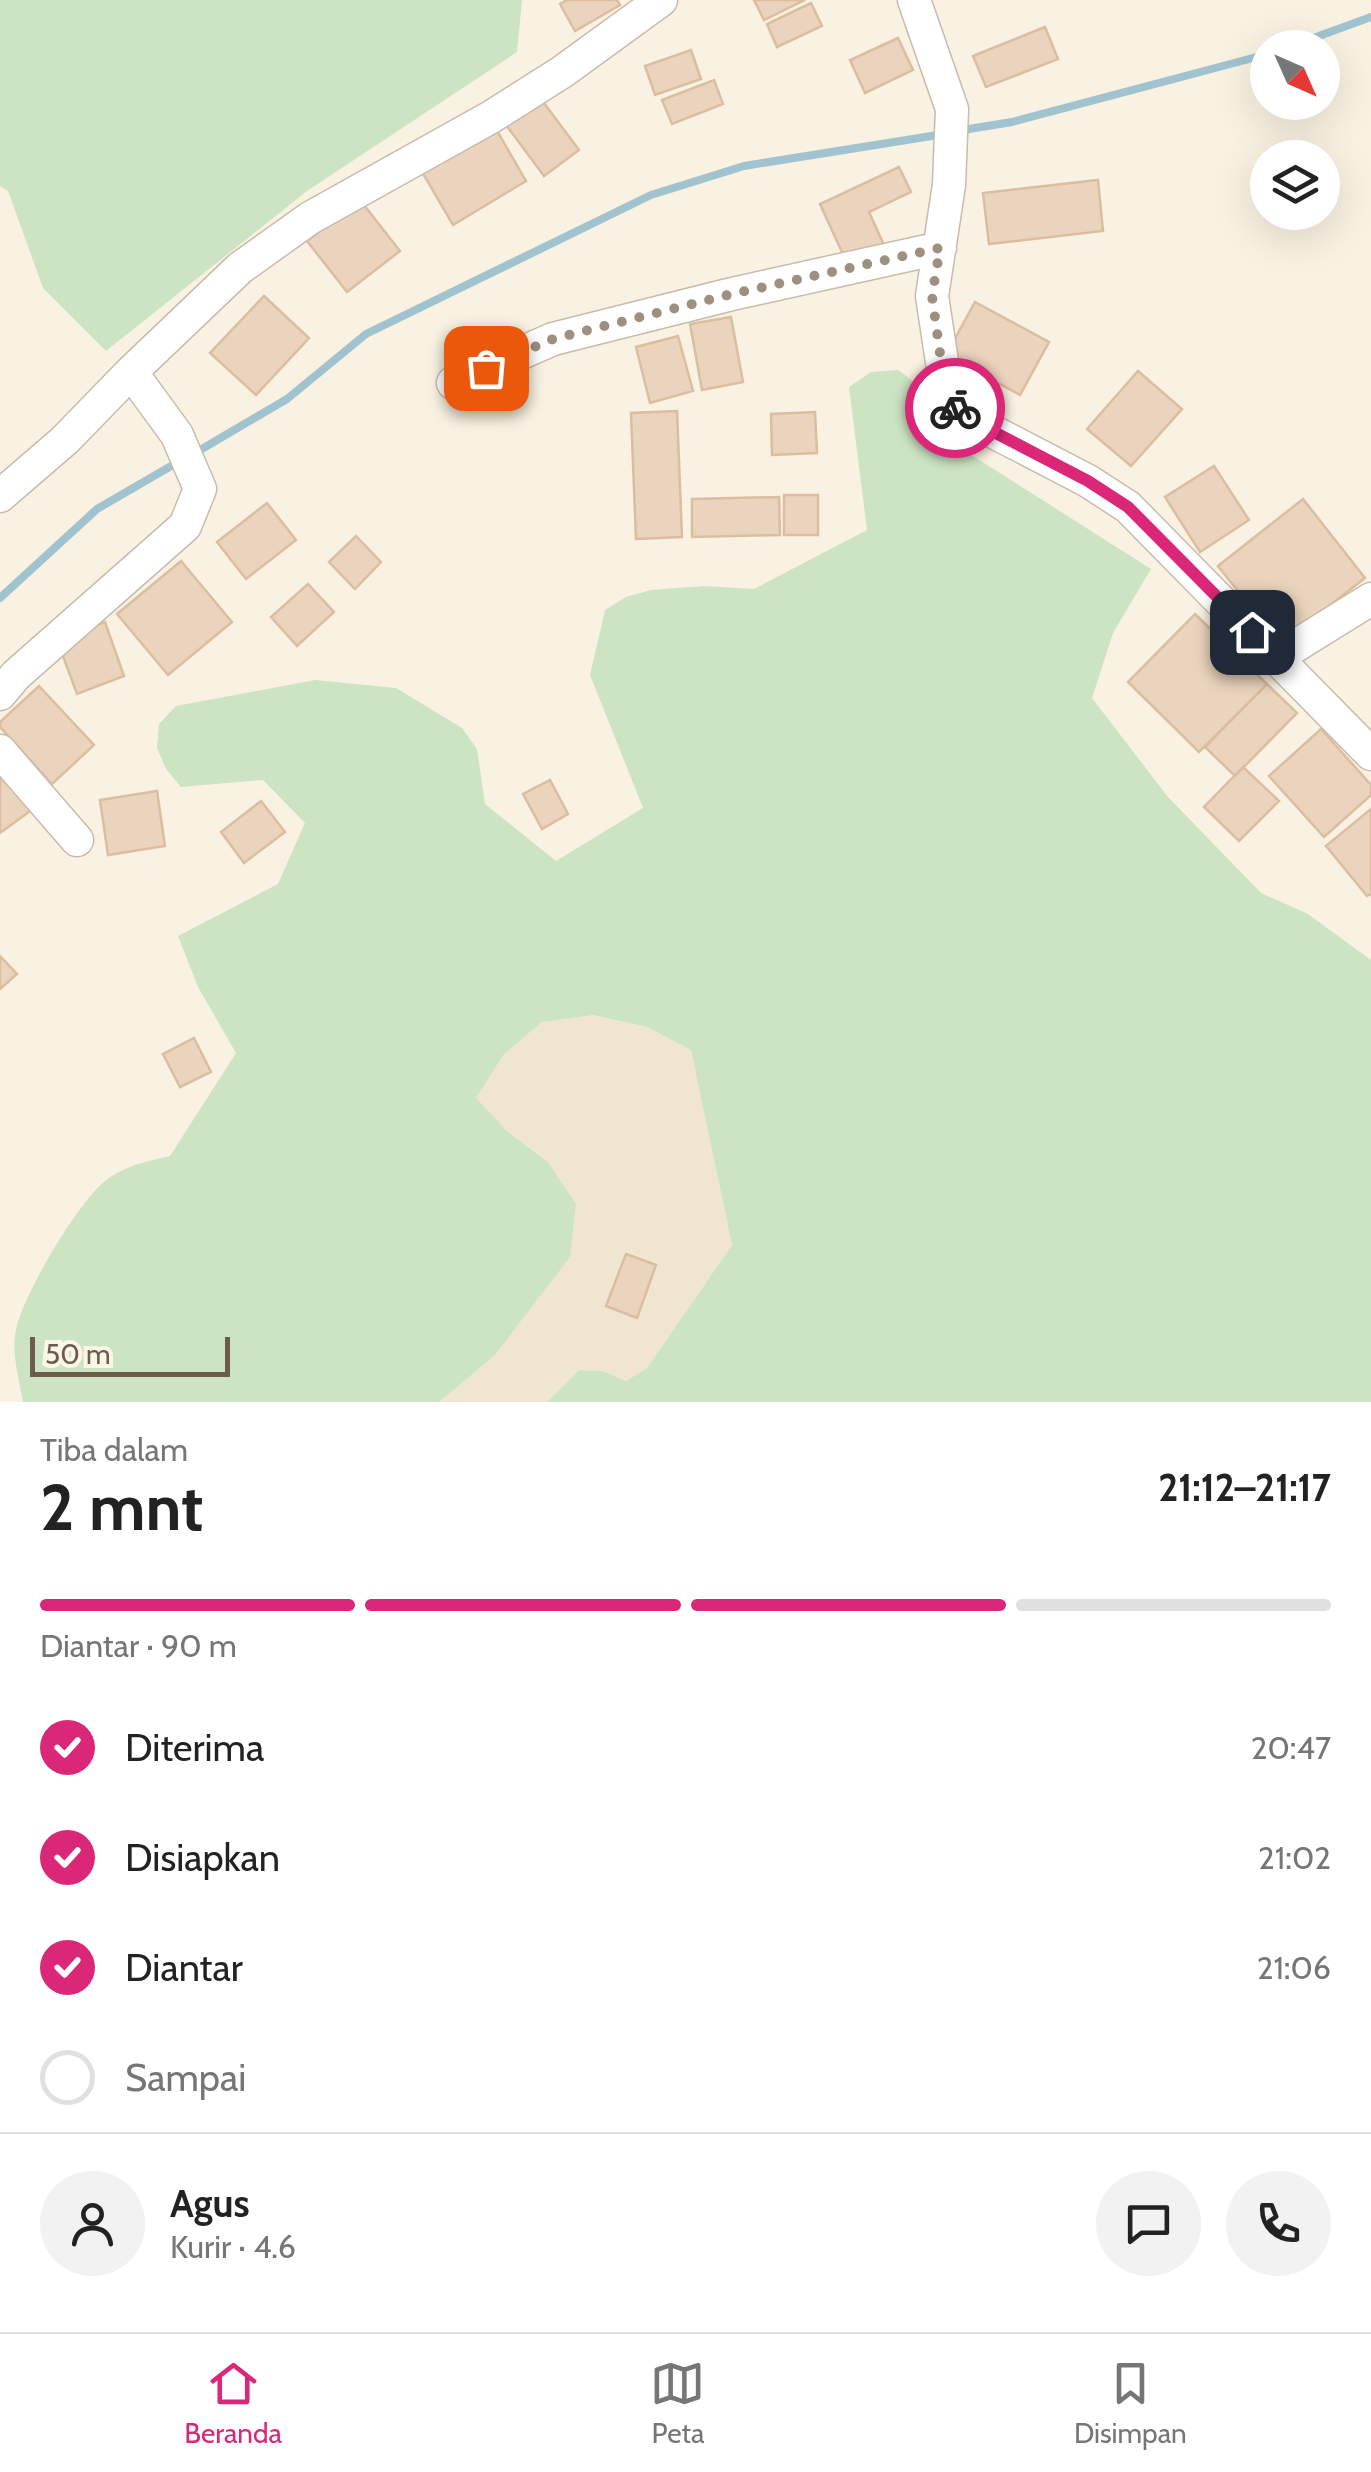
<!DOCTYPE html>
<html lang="id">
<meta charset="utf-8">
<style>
body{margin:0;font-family:Cabin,sans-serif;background:#f2f2f2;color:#222;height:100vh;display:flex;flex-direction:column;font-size:38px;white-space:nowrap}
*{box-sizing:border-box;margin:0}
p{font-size:32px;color:#767676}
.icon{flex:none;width:55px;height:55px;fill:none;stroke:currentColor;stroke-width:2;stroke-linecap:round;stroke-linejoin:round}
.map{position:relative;height:1402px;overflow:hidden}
.sheet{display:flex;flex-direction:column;background:#fff;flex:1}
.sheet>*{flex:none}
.needle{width:65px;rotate:135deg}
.fabs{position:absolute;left:1250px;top:30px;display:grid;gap:20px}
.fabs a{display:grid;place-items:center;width:90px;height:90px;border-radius:50%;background:#fff;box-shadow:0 10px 40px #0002;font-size:50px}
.scale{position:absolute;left:30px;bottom:25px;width:200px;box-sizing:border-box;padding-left:10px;border:5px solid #6d5b4c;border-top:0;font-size:28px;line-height:35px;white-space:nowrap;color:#6d5b4c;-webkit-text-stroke:8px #fcf6e7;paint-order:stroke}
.pin{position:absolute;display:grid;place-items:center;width:85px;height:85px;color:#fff;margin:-42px;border-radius:20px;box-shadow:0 5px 15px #0006}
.courier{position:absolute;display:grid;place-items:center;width:100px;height:100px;margin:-50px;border:8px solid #db2777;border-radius:50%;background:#fff;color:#222;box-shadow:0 2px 12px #0007}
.headline em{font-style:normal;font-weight:800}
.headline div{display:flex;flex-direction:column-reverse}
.headline{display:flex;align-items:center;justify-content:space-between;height:170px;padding:0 40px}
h1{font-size:65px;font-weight:800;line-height:75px}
.bar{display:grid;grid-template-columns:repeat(4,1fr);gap:15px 10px;align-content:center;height:120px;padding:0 40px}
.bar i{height:12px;border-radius:8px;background:#e0e0e0}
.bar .current{background:#db2777}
.bar p{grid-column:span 4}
.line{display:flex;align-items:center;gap:25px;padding:0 40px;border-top:2px solid #e0e0e0}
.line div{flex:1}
.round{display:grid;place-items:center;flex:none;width:105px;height:105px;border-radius:52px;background:#f2f2f2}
ol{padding:0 40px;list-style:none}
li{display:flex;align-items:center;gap:30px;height:110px}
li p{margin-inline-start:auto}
li .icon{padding:10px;border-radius:50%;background:#db2777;color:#fff;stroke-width:4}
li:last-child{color:#767676}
li i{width:55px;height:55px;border:5px solid #e0e0e0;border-radius:50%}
.tabs{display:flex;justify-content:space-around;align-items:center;height:140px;border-top:2px solid #e0e0e0;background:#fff;font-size:28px;color:#767676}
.tabs a{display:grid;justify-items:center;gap:5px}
.tabs .current{color:#db2777}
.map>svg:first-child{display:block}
</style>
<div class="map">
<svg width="1371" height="1402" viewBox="0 0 1371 1402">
<rect width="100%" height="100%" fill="#f9f2e2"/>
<path fill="#efe5d1" d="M592,1015L647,1027L691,1050L732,1245L647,1368L626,1381L603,1371L579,1370L547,1402H439L494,1356L547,1160L508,1132L475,1099L504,1054L542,1022Z"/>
<path fill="#cce4c3" d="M0,0H522L517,52L307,191L106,351L43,288L8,191L0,186Z
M898,370C929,390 939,421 962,449L1151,569L1113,633L1092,698L1168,797L1261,893L1308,914L1371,960V1402H547L579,1370L603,1371L626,1381L647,1368L732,1245L691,1050L647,1027L593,1015L542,1022L504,1054L476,1098L508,1132L547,1161L576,1204L570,1257L494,1356L439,1402H23C19,1378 10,1350 17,1325C27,1289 77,1204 105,1181C124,1166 147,1161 170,1156L236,1053L198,987L178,936L278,884L305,823L263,780L181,787L166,769L157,748L159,724L176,706L315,680L396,688L462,728L477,749L485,804L556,861L643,808L590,675L605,610L626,597L651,590L704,586L754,589L867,530L849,387L871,372Z"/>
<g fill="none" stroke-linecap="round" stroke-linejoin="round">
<path stroke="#a1c3d0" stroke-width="8" d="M1286,48L1371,17
M957,131L1012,122L1268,54
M195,453L287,399L366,334L651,195L744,166L944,134
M0,598L97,509L178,462"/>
</g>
<path fill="#ebd4bd" stroke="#dbbd9f" stroke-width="2.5" d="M567,0H617L620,5L575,31L560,4Z
M754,0H805L764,20Z
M811,3L822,26L777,47L767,24Z
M1045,27L1058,59L986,87L973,56Z
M898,38L913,70L865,93L850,60Z
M691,50L701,79L655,95L645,66Z
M714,80L723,104L672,124L662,100Z
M538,95L579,150L544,176L503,121Z
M492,122L526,181L453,225L418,165Z
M899,167L911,192L869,212L884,245L847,263L820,204Z
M1098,180L1103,231L989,244L983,193Z
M360,200L400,251L347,292L307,241Z
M264,296L309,338L256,395L210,353Z
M975,302L1049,342L1020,395L946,355Z
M731,317L743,382L702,390L690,324Z
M678,336L693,391L650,403L636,347Z
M1138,371L1182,409L1131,466L1087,429Z
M677,411L682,537L636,539L631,413Z
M815,412L817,453L772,455L771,414Z
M1214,466L1249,520L1200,552L1165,497Z
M784,495H818V535H784Z
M779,497L780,535L692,537V499Z
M1303,499L1365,578L1280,644L1218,566Z
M267,503L296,540L246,579L217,542Z
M356,536L381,562L355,589L329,562Z
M181,561L232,622L168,675L117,614Z
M308,584L334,612L297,646L271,617Z
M1195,614L1267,684L1199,752L1128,682Z
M105,622L124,676L77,694L57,640Z
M1267,684L1297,713L1235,776L1205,747Z
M39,686L94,745L52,784L0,727V722Z
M1321,729L1371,785V795L1324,837L1269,776Z
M0,764L33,809L0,833Z
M1243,767L1279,801L1239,841L1204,807Z
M550,780L568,814L542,829L523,794Z
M157,791L165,846L108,855L100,800Z
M261,801L285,832L244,863L221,832Z
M1371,809V894L1367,896L1326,846Z
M0,956L17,974L0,989Z
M194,1038L211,1072L180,1087L163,1054Z
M626,1254L656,1265L637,1318L606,1306Z"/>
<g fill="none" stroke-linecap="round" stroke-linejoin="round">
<g stroke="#c8bbab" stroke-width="35">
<path id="street" d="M914,0L952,109L949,185L932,296L947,395L963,416L1088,481L1128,507L1371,754
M453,383L553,339L732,294L940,248
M0,496L65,440L131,372L240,268L310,218L491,117L562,72L661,0
M1276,658L1371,599
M0,694L16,675L185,526L200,489L177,435L131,372
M0,751L77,840"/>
</g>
<use href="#street" stroke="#fff" stroke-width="32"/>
</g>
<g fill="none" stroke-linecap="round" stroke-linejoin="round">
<path stroke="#9e9080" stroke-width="10" stroke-dasharray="0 18" d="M486,368L553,339L732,294L940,248L932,296L944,382L955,408"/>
<path stroke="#db2777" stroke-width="12" d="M955,408L963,416L1088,481L1128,507L1252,632"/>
</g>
</svg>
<div class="fabs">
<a><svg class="needle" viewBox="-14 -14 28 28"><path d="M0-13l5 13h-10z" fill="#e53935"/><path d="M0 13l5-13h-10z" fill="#767676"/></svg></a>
<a><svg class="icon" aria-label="layers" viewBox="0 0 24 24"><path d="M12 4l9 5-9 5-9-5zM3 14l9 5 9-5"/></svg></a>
</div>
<div class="scale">50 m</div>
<div class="pin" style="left:486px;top:368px;background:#ea580c"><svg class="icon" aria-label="bag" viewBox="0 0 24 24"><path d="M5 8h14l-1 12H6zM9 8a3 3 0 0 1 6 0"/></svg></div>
<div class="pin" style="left:1252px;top:632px;background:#1f2937"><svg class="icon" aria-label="home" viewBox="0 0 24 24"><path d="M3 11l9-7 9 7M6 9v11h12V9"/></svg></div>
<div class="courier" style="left:955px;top:408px"><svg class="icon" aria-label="bike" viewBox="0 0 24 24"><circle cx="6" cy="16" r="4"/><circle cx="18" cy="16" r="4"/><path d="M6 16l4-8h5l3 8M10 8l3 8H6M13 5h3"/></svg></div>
</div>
<section class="sheet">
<div class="headline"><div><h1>2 mnt</h1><p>Tiba dalam</p></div><em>21:12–21:17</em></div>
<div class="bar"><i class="current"></i><i class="current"></i><i class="current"></i><i></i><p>Diantar · 90 m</p></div>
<ol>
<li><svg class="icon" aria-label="check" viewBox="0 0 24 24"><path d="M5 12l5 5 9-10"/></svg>Diterima<p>20:47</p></li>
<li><svg class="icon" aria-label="check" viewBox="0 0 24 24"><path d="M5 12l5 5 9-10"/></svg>Disiapkan<p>21:02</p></li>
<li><svg class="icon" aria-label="check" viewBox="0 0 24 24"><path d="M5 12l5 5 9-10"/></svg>Diantar<p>21:06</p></li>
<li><i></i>Sampai</li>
</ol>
<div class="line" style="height:180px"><a class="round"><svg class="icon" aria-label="person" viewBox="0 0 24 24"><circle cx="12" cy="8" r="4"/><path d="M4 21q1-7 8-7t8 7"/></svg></a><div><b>Agus</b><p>Kurir · 4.6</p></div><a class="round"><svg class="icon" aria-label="chat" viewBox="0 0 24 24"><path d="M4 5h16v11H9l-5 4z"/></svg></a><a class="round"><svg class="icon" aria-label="phone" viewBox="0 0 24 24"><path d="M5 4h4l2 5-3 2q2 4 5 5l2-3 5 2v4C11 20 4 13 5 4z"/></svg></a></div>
</section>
<nav class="tabs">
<a class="current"><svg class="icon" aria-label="home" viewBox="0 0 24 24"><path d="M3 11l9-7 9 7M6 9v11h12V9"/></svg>Beranda</a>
<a><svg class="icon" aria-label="map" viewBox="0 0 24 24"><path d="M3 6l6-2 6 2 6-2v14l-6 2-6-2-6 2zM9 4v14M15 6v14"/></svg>Peta</a>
<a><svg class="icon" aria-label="saved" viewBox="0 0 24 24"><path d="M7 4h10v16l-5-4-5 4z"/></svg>Disimpan</a>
</nav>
